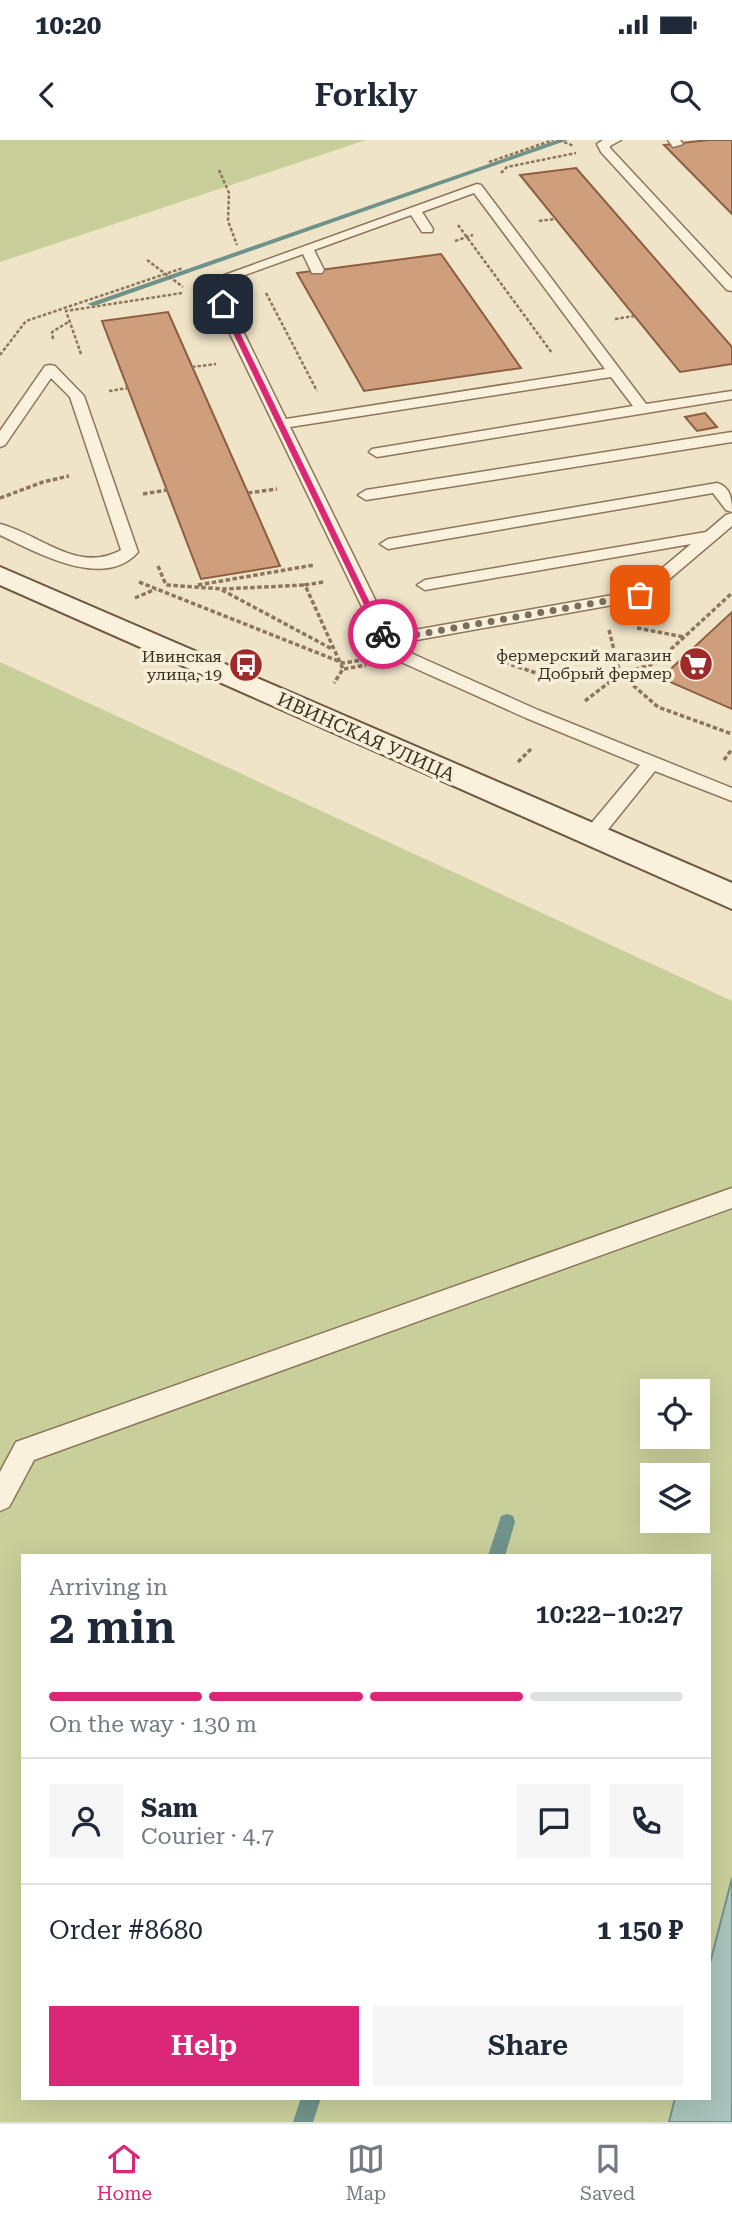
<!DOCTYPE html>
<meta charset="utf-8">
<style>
body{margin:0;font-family:"Roboto Serif",serif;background:#f6f6f7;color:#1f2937;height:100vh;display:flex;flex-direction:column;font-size:26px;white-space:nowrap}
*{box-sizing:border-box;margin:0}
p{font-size:23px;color:#747a83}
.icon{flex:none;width:38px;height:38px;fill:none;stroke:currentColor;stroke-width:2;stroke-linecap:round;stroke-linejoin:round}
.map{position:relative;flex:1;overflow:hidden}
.panel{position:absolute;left:21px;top:1414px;width:690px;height:546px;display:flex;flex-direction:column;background:#fff;border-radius:0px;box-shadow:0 7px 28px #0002}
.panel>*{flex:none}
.tools{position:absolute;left:640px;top:1239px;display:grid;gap:14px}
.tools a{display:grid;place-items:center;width:70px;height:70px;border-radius:0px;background:#fff;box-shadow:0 7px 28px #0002;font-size:35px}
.pin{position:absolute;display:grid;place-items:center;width:60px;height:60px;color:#fff;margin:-30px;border-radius:14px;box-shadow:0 4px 10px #0006}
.courier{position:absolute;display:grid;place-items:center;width:70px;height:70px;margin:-35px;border:5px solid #db2777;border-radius:50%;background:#fff;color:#222;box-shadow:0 2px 9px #0007}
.summary em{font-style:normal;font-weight:600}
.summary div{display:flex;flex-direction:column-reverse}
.summary{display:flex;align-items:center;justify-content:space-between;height:119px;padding:0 28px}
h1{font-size:46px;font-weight:600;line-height:52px}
.bar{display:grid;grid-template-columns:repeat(4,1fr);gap:10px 7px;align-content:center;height:84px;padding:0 28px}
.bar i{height:9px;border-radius:5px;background:#e0e1e3}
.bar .current{background:#db2777}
.bar p{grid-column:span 4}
.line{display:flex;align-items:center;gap:18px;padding:0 28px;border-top:2px solid #e0e1e3}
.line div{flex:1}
.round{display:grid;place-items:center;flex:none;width:74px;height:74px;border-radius:0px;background:#f6f6f7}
.button{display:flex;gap:14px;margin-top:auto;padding:14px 28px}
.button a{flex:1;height:80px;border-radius:0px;background:#db2777;color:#fff;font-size:28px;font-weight:600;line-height:80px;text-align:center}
.button a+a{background:#f6f6f7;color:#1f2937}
.status{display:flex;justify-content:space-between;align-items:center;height:49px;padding:0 35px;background:#fff;direction:ltr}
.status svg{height:19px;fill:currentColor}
header{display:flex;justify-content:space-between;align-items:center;height:91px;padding:0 28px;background:#fff;font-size:32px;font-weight:600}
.tab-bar{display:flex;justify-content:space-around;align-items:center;height:98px;border-top:2px solid #e0e1e3;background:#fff;font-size:19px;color:#747a83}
.tab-bar a{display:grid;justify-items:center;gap:4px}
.tab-bar .current{color:#db2777}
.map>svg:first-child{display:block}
</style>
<div class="status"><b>10:20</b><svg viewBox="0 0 49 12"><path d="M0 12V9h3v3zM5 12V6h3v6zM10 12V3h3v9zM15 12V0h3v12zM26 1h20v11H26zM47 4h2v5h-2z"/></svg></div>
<header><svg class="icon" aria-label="back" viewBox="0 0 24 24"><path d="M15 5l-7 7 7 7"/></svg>Forkly<svg class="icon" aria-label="search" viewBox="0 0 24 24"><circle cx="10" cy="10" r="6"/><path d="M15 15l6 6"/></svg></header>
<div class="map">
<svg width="732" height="1982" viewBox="0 0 732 1982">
<rect width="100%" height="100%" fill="#f0e4c8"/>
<path fill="#c9cf9b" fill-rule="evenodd" d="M0,0H366L0,122Z
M0,522L732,861V1982H0ZM653,1251H698V1297H653ZM653,1335H698V1381H653ZM23,1416H709V1958H23Z"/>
<path fill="#a9c4bc" stroke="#6f938a" stroke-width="2" d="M732,1738V1982H669L675,1958H709V1827Z"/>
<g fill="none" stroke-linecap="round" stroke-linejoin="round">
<path fill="#6f938a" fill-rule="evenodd" d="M557,0H568L94,166L87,164Z
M507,1374L513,1376L515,1382L505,1416H488L501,1376Z
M301,1958H321L313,1982H293Z"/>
</g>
<path fill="#cf9f7d" stroke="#8d5f41" stroke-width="2" d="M708,0H732V74L664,5Z
M576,28L732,207V224L680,232L520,35Z
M441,114L521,228L364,251L297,133Z
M168,172L248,353L280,426L201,439L102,181Z
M705,273L717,287L697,291L685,277Z
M732,472V569L661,538Z"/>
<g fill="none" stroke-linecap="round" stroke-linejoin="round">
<g stroke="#8d765c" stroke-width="3">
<path id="lane" d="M603,0H621L610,6V8L732,139V151L727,150L601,12L597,4Z
M668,0H680L683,4L673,7Z
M477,44L481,45L646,264L732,251V259L377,317L369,312L372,309L633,266L611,237L290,287L392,494L635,451L691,404L425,450L417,445L425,440L706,392L726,375L732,373V386L646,459L400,503L413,514L538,570L732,648V661L655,631L598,702H584L581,697L584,692L640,625L526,578L401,522L380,504L205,142ZM474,53L605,229L286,279L220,144L303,114L312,133H322L324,130L314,110L411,75L422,92H432L433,89L422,72Z
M50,225L55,226L84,256L138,412C104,451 36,412 0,395V384C42,395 77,434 121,410L70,257L51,238L5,305L0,307V291L45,226Z
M732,292V302L366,360L358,355L366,350Z
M717,343C731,347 732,360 732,372L726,370L713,353L388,409L380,404L388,399Z
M732,1048V1068L34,1320L9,1367L0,1371V1332L16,1302Z"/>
</g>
<g stroke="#6f573f" stroke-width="4">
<path id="secondary" d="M0,427L732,743V769L0,445Z"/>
</g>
<path stroke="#8d765c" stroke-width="2.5" stroke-dasharray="3.5 2" stroke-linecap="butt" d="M559,0L574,6
M489,22L553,0
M219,30L229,53L228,81L237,105
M501,33L507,27L576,13
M539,81L555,79
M458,85L552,213
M455,101L473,95
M147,120L183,147
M266,153L317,251
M615,179L634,176
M53,199L52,192L70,181
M81,214L66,171L182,153
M0,215L26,181L183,128
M192,227L216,224
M109,251L128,248"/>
<path stroke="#8d765c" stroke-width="3.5" stroke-dasharray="4.5 2.5" stroke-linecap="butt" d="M248,353L277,349
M143,354L167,350
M0,358L43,342L69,336
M158,426L166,445L222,449L305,445
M139,442L343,523L363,520
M323,442L305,445L343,529L334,543
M198,445L314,425
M222,450L332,509
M135,458L156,449
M637,488L684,497
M609,490L620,534L658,567L732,594
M498,520L539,534H620L656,523L732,453
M344,529L366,525
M585,561L620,534
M724,620L732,609
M518,622L532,608"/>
<use href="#lane" fill="#faf1dc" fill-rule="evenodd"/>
<use href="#secondary" fill="#faf1dc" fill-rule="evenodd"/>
</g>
<path fill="#db2777" d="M223,162L226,164L386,496L378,494L219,164Z"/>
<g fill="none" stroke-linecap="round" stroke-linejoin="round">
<path stroke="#7c6e5b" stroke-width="7" stroke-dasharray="0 12.6" d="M383,494L386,500L640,455"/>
</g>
<defs>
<g id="supermarket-disc" transform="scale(1.75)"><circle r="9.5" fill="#9e2a2b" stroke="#f7eed8"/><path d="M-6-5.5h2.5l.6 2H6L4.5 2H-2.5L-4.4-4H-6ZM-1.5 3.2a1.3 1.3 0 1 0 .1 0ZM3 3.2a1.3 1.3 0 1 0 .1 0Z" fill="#fff"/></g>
<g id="bus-disc" transform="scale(1.75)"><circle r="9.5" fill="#9e2a2b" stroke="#f7eed8"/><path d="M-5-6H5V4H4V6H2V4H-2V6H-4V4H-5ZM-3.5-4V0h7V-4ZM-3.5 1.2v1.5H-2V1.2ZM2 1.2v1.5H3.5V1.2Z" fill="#fff"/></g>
</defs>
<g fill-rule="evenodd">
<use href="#supermarket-disc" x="696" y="524"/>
<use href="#bus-disc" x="246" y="525"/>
</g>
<g text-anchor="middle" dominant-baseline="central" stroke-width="7" stroke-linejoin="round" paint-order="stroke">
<g font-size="16" fill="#3d2e20" stroke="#f7eed8" text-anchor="end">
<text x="672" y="515">фермерский магазин<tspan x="672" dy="18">Добрый фермер</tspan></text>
<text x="222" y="516">Ивинская<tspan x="222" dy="18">улица, 19</tspan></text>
</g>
<g font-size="19" fill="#3d2e20" stroke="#f7eed8">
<text transform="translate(366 597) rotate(24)">ИВИНСКАЯ УЛИЦА</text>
</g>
</g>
</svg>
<div class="tools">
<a><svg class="icon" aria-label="locate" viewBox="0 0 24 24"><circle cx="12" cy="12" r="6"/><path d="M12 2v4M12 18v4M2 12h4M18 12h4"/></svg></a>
<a><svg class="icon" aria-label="layers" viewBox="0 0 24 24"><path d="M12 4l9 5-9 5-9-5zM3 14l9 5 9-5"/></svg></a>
</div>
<div class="pin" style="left:640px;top:455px;background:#ea580c"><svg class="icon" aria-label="bag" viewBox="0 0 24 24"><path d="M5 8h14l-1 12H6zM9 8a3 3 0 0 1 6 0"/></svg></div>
<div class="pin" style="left:223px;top:164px;background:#1f2937"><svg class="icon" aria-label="home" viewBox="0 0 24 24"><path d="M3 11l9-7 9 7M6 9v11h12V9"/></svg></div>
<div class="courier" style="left:383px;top:494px"><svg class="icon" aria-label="bike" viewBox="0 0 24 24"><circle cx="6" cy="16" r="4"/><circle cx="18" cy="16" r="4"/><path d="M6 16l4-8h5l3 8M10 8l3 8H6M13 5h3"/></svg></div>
<section class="panel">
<div class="summary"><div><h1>2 min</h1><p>Arriving in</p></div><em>10:22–10:27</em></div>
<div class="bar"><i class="current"></i><i class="current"></i><i class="current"></i><i></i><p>On the way · 130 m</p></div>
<div class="line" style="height:126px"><a class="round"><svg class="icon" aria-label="person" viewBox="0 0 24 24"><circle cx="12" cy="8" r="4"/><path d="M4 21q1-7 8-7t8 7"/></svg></a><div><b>Sam</b><p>Courier · 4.7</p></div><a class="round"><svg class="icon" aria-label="chat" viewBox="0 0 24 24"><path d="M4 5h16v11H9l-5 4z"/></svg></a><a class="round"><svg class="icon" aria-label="phone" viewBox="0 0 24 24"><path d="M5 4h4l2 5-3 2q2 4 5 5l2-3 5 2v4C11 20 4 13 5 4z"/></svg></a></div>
<div class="line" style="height:91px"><div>Order #8680</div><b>1 150 ₽</b></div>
<div class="button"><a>Help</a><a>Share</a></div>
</section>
</div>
<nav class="tab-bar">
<a class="current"><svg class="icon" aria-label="home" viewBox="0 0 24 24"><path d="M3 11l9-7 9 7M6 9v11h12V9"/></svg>Home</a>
<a><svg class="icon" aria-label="map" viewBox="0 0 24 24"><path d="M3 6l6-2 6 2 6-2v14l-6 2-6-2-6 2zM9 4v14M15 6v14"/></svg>Map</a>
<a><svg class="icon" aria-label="saved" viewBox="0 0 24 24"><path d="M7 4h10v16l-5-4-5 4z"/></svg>Saved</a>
</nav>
